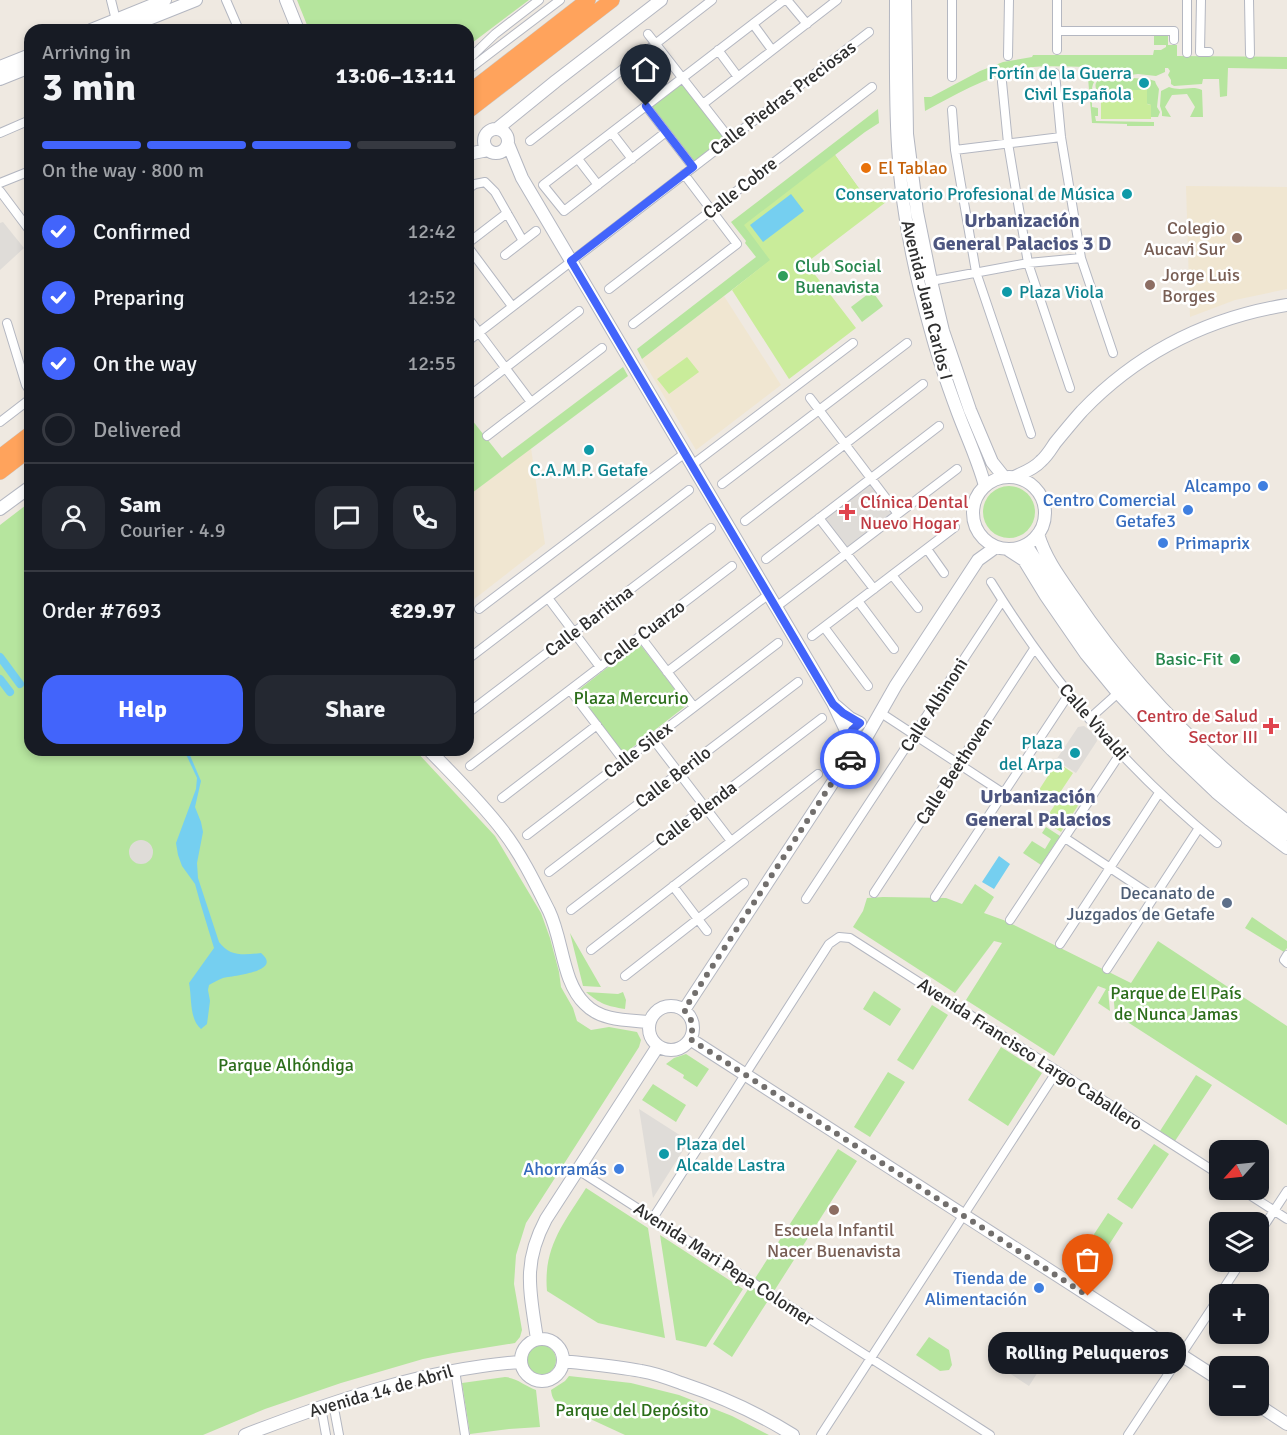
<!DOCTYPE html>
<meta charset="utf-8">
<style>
body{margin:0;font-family:Signika,sans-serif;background:#242831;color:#f1f3f6;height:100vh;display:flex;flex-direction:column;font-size:22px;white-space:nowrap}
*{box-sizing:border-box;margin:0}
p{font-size:20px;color:#9ea1a6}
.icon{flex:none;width:33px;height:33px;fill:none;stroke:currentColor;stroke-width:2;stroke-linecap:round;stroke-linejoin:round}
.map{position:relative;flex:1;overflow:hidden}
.panel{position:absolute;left:24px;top:24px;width:450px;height:732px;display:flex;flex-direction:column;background:#171b24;border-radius:18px;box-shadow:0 3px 9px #0003}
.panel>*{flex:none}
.needle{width:39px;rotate:243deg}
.tools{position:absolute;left:1209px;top:1140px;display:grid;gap:12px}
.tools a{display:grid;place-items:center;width:60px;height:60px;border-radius:12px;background:#171b24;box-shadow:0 3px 9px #0003;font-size:30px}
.pin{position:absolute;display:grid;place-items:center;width:51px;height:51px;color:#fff;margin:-62px -26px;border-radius:50% 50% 50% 0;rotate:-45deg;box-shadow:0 0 6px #0007}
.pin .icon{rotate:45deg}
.courier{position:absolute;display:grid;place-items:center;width:60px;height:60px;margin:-30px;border:4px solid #4264fb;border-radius:50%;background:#fff;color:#222;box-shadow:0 2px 8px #0007}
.bubble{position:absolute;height:42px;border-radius:18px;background:#171b24;box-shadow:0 3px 9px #0003;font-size:20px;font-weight:700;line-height:42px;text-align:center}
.headline em{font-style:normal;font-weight:700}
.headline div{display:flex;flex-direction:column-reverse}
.headline{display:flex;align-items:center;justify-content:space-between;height:102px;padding:0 18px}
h1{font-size:39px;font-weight:700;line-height:45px}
.bar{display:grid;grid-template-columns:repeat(4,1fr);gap:9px 6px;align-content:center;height:72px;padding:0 18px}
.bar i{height:8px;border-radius:4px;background:#363941}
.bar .current{background:#4264fb}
.bar p{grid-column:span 4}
.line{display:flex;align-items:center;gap:15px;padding:0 18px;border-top:2px solid #363941}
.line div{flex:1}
.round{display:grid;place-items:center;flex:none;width:63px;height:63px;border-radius:18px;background:#242831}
ol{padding:0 18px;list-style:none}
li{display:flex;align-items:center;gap:18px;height:66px}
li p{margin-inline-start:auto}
li .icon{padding:6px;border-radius:50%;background:#4264fb;color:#fff;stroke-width:4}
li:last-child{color:#9ea1a6}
li i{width:33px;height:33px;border:3px solid #363941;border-radius:50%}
.button{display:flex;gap:12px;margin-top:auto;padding:12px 18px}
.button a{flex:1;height:69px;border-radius:18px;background:#4264fb;color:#fff;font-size:24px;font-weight:700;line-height:69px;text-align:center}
.button a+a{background:#242831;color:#f1f3f6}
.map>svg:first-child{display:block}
</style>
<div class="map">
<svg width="1287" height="1435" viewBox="0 0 1287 1435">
<rect width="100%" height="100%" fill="#efe9e1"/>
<path fill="#f0e6d1" d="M1186,186L1287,187V289L1235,300L1190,317Z
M724,296L781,385L696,450L642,359Z
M531,448L545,544L468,604V496Z"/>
<path fill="#b6e59e" d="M297,0H529L468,46V30H309Z
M1154,36H1168V45H1177V56L1287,57V69L1228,68L1227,96L1220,97L1219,79H1203L1202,84L1174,86L1171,84V80L1168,75L1170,71L1168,68H1165V72L1156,76L1138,74L1130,75V71H1125L1124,75C1110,73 1096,70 1092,88L1097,99H1092V107L1098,108V116H1095L1096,121L1154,122V126H1127V124L1092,123L1087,67C1067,67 1047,65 1027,68C991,74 957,94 925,111L924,97H931L980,71L1003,62L1032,57L1033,55H1153L1154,50H1161L1166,47V45H1154Z
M1105,77L1124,78V81H1129L1130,78H1132L1148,79L1155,81L1156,84L1159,89L1157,107L1160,112L1158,117H1151V105L1105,90V98H1101C1094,88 1092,81 1105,77Z
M683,83L724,136V138L694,162L651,106Z
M1169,87C1182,92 1191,85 1202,90L1203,117H1190L1195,107L1187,94L1172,95L1165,107L1171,117L1162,116V112L1160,106L1161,91Z
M878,109L879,123L865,132L835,155L868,201L885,196L886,202L771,260L642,359L637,349L756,257L745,243L746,241L731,222Z
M872,291L883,306L862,322L851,307Z
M623,367L628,376L468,496V424L472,420L502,458Z
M983 512a26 26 0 1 1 52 0a26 26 0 1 1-52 0Z
M30,502V750H415L495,836L541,913L550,938L559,972L561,987L573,1008L577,1021L591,1030L609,1027L637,1032L641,1040L639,1047L526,1223L516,1255L514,1284L522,1330L520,1337L515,1343L453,1353L423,1359L341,1383L265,1409L203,1435H0V525Z
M639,643L687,705L624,754L576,692Z
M1046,827L1060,836L1041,865L1023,853L1032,841L1045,849L1051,839L1042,833Z
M975,884L994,897L984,913L1006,921L1131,983L1158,941L1287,1026V1125L1115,1014L1113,991H1108L1110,1011L1098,1003L1106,989L1098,986L1054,1056L966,1000L1002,943L994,941L955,993L853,927L863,911L867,898L883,897L946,898L962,904Z
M1252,917L1287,941V948L1284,952L1245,928Z
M570,933L601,987L583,986Z
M874,991L901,1009L890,1026L863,1009Z
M586,992L618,994L623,992L626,1000L625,1009C607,1006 600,1004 586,992Z
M932,1005L948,1015L913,1070L897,1060Z
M1001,1047L1042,1073L1008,1126L968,1100Z
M686,1054L709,1069L697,1087L683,1078L684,1075L666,1064L674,1058Z
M888,1072L905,1082L870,1137L854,1127Z
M1196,1075L1212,1085L1175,1141L1160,1131Z
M653,1084L686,1105L676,1122L642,1100Z
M1154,1144L1169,1154L1132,1209L1117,1199Z
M838,1149L857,1161L732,1357L713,1344Z
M586,1188L648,1228L665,1338L598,1323L547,1291C543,1247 564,1223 586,1188Z
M1108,1213L1123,1223L1087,1279L1071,1269Z
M660,1235L743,1289L706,1347L676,1340Z
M929,1337L949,1350L952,1365L949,1370L940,1371L916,1355Z
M526 1360a15 15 0 1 1 30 0a15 15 0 1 1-30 0Z
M569,1376L631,1383L679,1395L732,1416L769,1435H625L560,1405C554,1401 552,1398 551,1390L565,1381Z
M505,1377C517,1378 525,1386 536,1390L540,1427L509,1429L470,1434L462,1383Z"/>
<path fill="#c9ec9a" d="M1105,90H1147V104L1151,105V119H1101V98L1105,97Z
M835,155L868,201L885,196L886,202L806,263L856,328L789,379L732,290L770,260L744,225Z
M687,357L699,372L669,394L657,379Z
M1057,762L1073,773L1053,803L1037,793Z
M1063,793L1079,804L1061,832L1044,821Z"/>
<path fill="#dfdcd8" d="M3,222L24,248L0,270V223Z
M871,478L898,514L847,553L819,518Z
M1084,726L1096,735L1097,741L1076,773L1056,760L1078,727Z
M129 852a12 12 0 1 1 24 0a12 12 0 1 1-24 0Z
M639,1109L689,1141L653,1198L640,1115Z
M1018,1333L1050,1353L1029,1386L997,1365Z"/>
<path fill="#75cff0" d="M791,194L804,211L763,242L750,225Z
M184,750H188L189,753L201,781L195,807L201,822L203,832L197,863L198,878L219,942C230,957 244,955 261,953C284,972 231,976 223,978C218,980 214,982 209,985L208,990L210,1001L207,1024L201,1029C189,1019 192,997 189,983L214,948L200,902L195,884L182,866L178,855L176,843L196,789L197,778Z
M999,856L1010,864L994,889L982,882Z"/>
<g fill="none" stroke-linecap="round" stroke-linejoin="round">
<path stroke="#75cff0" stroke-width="8" d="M0,657L20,684
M0,679L10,692"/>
<g stroke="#b4b7c1" stroke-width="10">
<path id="street" d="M111,0L116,20
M226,0L239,30
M787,0L807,24
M1201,0L1200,52H1209
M1249,0L1250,54
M753,24L772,50
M1057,31H1174V40
M648,34L730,139
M718,50L738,77
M1057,50V0
M1187,53V0
M1008,56L1009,0
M468,60L495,34L539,0
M468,70L560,0
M1055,73L1061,137L1081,258L1113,353
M952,77V0
M1002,82L1008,143L1028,263L1070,388
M703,104L837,0
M646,106L693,167
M952,110L955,150L976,272L1031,434
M666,132L564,211L543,185L784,0
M0,133L30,120
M612,133L632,159
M530,141L712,0
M955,150L1061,137
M578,159L598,185
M0,183L30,171
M468,189L475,184L485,182L495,192L523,241
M0,191L30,231
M468,243L507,213
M468,247L512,306
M505,255L536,231
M931,281L1028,263L1081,258
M609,289L872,87
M468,318L531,402
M7,323L26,385L30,391
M633,324L737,244L684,174
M468,341L869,32
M468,397L579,311
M810,398L898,514
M0,422L30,399
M487,436L602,348
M692,465L853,343
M722,484L907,343
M819,518L874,589
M745,521L923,384
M927,549L944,573
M766,559L939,426
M892,575L918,608
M991,582C1054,684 1124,767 1217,843
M548,598L600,667
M858,601L894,649
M776,607L957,469
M479,609L685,453
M824,627L868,686
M640,636L694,707
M812,636L955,527
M468,659L689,490
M667,672L769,594
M570,690L624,761
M468,713L711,528
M881,713L1003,793
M1089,719L1118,693
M653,739L731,841
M470,766L732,566
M502,798L597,725
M527,835L778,643
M1065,838L1154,897
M549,872L798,682
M673,886L707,931
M874,893L1034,649
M935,897L1069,694
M806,899L1002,601
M571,910L822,718
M1010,920L1120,754
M1060,944L1159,793
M591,950L818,774
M1287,955L1284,960L1287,963
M1107,969L1199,828
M625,976L744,883
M578,1170L990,1435
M1242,1190L1287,1219
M653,1218L829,944L839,937L850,938L1220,1175
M1258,1235L1287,1191
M1220,1294L1241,1262
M455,1370L465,1435
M333,1403L339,1435
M321,1407L326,1435
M821,1435L1057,1071
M1128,1435L1220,1296"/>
</g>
<g stroke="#b4b7c1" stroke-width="14">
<path id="secondary" d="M286,0L298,30
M896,0C896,49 895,98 898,146C901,208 914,271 931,331C938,358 948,386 958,413C967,437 978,460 985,486
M905,0L907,134L917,212L931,281L943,331L970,410L992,462L1004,477
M91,30L165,0
M121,30L196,0
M0,67L30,55
M0,79L30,67
M484 141a12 12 0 1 1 24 0a12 12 0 1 1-24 0Z
M497,129L556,81L661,0
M508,144L522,178L785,622L833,703L849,737
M468,154L488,150
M973 513a36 36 0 1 1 72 0a36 36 0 1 1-72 0Z
M1014,477C1023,473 1034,469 1041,461C1047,456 1051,449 1055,443C1064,432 1073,421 1082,411C1138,353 1207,318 1287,305
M0,509L30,487
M1038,534C1045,558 1060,578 1074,598C1132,684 1205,758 1287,821
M1026,545C1043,570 1059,596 1076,621C1135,702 1205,776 1287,834
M1007,549L1024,560L1046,596L1086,654L1118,693L1148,725L1172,750L1216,792L1250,820L1287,848
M836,706L850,718L860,723L852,730L850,741
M429,750C454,776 481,802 503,831C521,854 536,885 549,911C563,940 562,982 585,1004C601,1021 627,1020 649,1022
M649 1028a22 22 0 1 1 44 0a22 22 0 1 1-44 0Z
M684,1010L839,773L847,764L855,748L867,736L896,685L978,560L996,547
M690,1039L1220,1380
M521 1360a21 21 0 1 1 42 0a21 21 0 1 1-42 0Z
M537,1339C530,1291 522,1264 546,1219L658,1046
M563,1361C589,1364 616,1366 641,1371C654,1373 668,1378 681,1383C720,1396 758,1413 793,1435
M1258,1405L1287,1424
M245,1435C333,1401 426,1369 520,1362"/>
</g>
<g stroke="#c9c9c9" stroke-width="16">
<path id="highway" d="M468,93L588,0
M468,111L612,0
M0,457L30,434
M0,472L30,449"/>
</g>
<use href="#street" stroke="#fff" stroke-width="8"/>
<use href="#secondary" stroke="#fff" stroke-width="12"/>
<use href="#highway" stroke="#ffa35c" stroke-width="15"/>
</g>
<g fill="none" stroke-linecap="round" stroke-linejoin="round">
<path stroke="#726f6d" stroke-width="6" stroke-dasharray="0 10.8" d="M850,759L847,764L839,772L684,1010C693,1019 694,1027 690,1039L1088,1296"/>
<path stroke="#4264fb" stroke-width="8" d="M646,106L693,167L571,261L833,704L843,713L860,723L852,730L849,737L852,741L858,744L850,759"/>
</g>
<g fill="#0f9aa8" stroke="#fff" stroke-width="2">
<circle cx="1144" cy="83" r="6"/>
<circle cx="1127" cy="194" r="6"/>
<circle cx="1007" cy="292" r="6"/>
<circle cx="589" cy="450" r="6"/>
<circle cx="1075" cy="753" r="6"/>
<circle cx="664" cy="1154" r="6"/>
</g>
<circle fill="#e8710a" stroke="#fff" stroke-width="2" cx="866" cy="168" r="6"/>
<g fill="#8d6e63" stroke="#fff" stroke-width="2">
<circle cx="1237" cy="238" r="6"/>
<circle cx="1150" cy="285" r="6"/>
<circle cx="834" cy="1210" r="6"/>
</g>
<g fill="#2e9e5b" stroke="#fff" stroke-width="2">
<circle cx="783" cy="276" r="6"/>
<circle cx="1235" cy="659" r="6"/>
</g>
<g fill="#3f7fe0" stroke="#fff" stroke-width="2">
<circle cx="1263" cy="486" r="6"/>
<circle cx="1188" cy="510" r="6"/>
<circle cx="1163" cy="543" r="6"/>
<circle cx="619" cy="1169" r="6"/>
<circle cx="1039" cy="1288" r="6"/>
</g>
<g fill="#e0444e" stroke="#fff" stroke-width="2">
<path d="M844 503h6v6h6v6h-6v6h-6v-6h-6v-6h6z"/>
<path d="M1268 717h6v6h6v6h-6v6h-6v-6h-6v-6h6z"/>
</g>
<circle fill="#5c6f8a" stroke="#fff" stroke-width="2" cx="1227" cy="903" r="6"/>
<g text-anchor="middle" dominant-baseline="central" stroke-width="5" stroke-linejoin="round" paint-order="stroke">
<g font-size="18" fill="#0d838f" stroke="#fff" text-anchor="end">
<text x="1132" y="73">Fortín de la Guerra<tspan x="1132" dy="21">Civil Española</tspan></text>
<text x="1115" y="194">Conservatorio Profesional de Música</text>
<text x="1019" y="292" text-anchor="start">Plaza Viola</text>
<text x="589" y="470" text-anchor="middle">C.A.M.P. Getafe</text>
<text x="1063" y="743">Plaza<tspan x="1063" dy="21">del Arpa</tspan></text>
<text x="676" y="1144" text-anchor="start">Plaza del<tspan x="676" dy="21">Alcalde Lastra</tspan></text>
</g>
<g font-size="18" fill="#2e2e2e" stroke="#fff">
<text transform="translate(783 98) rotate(-37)">Calle Piedras Preciosas</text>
<text transform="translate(740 188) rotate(-38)">Calle Cobre</text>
<text transform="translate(927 300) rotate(76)">Avenida Juan Carlos I</text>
<text transform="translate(589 621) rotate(-37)">Calle Baritina</text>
<text transform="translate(644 633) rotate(-37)">Calle Cuarzo</text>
<text transform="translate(934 705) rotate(-57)">Calle Albinoni</text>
<text transform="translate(1094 722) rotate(49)">Calle Vivaldi</text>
<text transform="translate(638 750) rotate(-37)">Calle Silex</text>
<text transform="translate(954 771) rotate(-57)">Calle Beethoven</text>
<text transform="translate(673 777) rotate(-37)">Calle Berilo</text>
<text transform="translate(696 814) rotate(-37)">Calle Blenda</text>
<text transform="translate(1030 1054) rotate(33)">Avenida Francisco Largo Caballero</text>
<text transform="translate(724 1264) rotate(33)">Avenida Mari Pepa Colomer</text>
<text transform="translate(381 1391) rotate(-16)">Avenida 14 de Abril</text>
</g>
<g font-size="18" fill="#c56008" stroke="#fff" text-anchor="start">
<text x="878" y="168">El Tablao</text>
</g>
<g font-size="18" fill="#785e54" stroke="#fff" text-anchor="end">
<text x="1225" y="228">Colegio<tspan x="1225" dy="21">Aucavi Sur</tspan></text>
<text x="1162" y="275" text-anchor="start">Jorge Luis<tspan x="1162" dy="21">Borges</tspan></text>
<text x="834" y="1230" text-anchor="middle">Escuela Infantil<tspan x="834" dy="21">Nacer Buenavista</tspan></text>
</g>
<g font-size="18" fill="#27864d" stroke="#fff" text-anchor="start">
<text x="795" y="266">Club Social<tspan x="795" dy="21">Buenavista</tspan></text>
<text x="1223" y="659" text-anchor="end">Basic-Fit</text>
</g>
<g font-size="18" fill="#366cbe" stroke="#fff" text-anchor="end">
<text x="1251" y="486">Alcampo</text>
<text x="1176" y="500">Centro Comercial<tspan x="1176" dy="21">Getafe3</tspan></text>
<text x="1175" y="543" text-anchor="start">Primaprix</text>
<text x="607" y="1169">Ahorramás</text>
<text x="1027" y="1278">Tienda de<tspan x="1027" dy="21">Alimentación</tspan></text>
</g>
<g font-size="18" fill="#be3a42" stroke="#fff" text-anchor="start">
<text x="860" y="502">Clínica Dental<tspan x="860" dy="21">Nuevo Hogar</tspan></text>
<text x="1258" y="716" text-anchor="end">Centro de Salud<tspan x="1258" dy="21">Sector III</tspan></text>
</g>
<g font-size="18" fill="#2c6e1b" stroke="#fff">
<text x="631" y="698">Plaza Mercurio</text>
<text x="1176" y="993">Parque de El País<tspan x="1176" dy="21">de Nunca Jamas</tspan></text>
<text x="286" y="1065">Parque Alhóndiga</text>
<text x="632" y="1410">Parque del Depósito</text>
</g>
<g font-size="18" fill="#4e5e75" stroke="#fff" text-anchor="end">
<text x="1215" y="893">Decanato de<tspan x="1215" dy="21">Juzgados de Getafe</tspan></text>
</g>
<g font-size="20" font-weight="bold" fill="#4d5680" stroke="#fff">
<text x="1022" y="220">Urbanización<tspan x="1022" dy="23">General Palacios 3 D</tspan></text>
<text x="1038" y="796">Urbanización<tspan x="1038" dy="23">General Palacios</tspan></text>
</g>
</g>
</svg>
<div class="tools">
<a><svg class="needle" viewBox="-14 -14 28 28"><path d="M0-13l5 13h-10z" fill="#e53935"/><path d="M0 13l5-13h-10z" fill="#9ea1a6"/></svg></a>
<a><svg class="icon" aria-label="layers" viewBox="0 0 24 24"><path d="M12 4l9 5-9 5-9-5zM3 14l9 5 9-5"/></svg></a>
<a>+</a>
<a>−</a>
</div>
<div class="pin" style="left:1088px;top:1296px;background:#ea580c"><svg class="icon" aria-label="bag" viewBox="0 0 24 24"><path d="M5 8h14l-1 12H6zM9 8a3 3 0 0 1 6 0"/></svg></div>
<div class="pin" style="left:646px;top:106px;background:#1f2937"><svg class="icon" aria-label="home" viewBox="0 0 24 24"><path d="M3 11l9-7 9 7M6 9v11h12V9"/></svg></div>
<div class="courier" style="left:850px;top:759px"><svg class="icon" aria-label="car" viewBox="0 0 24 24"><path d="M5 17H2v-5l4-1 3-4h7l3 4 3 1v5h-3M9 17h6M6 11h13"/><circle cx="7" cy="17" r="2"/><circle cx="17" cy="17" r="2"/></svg></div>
<div class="bubble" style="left:988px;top:1332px;width:198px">Rolling Peluqueros</div>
<section class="panel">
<div class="headline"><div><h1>3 min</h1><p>Arriving in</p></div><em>13:06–13:11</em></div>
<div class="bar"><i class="current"></i><i class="current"></i><i class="current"></i><i></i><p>On the way · 800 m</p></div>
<ol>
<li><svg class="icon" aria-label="check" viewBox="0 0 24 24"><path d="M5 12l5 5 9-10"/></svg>Confirmed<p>12:42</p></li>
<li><svg class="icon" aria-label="check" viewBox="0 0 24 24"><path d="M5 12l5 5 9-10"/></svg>Preparing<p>12:52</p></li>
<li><svg class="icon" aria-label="check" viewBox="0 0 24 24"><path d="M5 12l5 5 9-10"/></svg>On the way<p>12:55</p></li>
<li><i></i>Delivered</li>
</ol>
<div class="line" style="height:108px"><a class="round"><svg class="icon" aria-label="person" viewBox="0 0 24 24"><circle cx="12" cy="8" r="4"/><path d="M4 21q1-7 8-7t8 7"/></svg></a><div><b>Sam</b><p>Courier · 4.9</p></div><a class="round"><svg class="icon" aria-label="chat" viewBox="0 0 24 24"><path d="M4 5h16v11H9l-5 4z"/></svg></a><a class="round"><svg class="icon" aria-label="phone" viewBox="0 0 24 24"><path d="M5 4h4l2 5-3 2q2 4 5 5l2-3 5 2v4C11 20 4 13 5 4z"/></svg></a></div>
<div class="line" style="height:78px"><div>Order #7693</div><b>€29.97</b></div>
<div class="button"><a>Help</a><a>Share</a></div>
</section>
</div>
